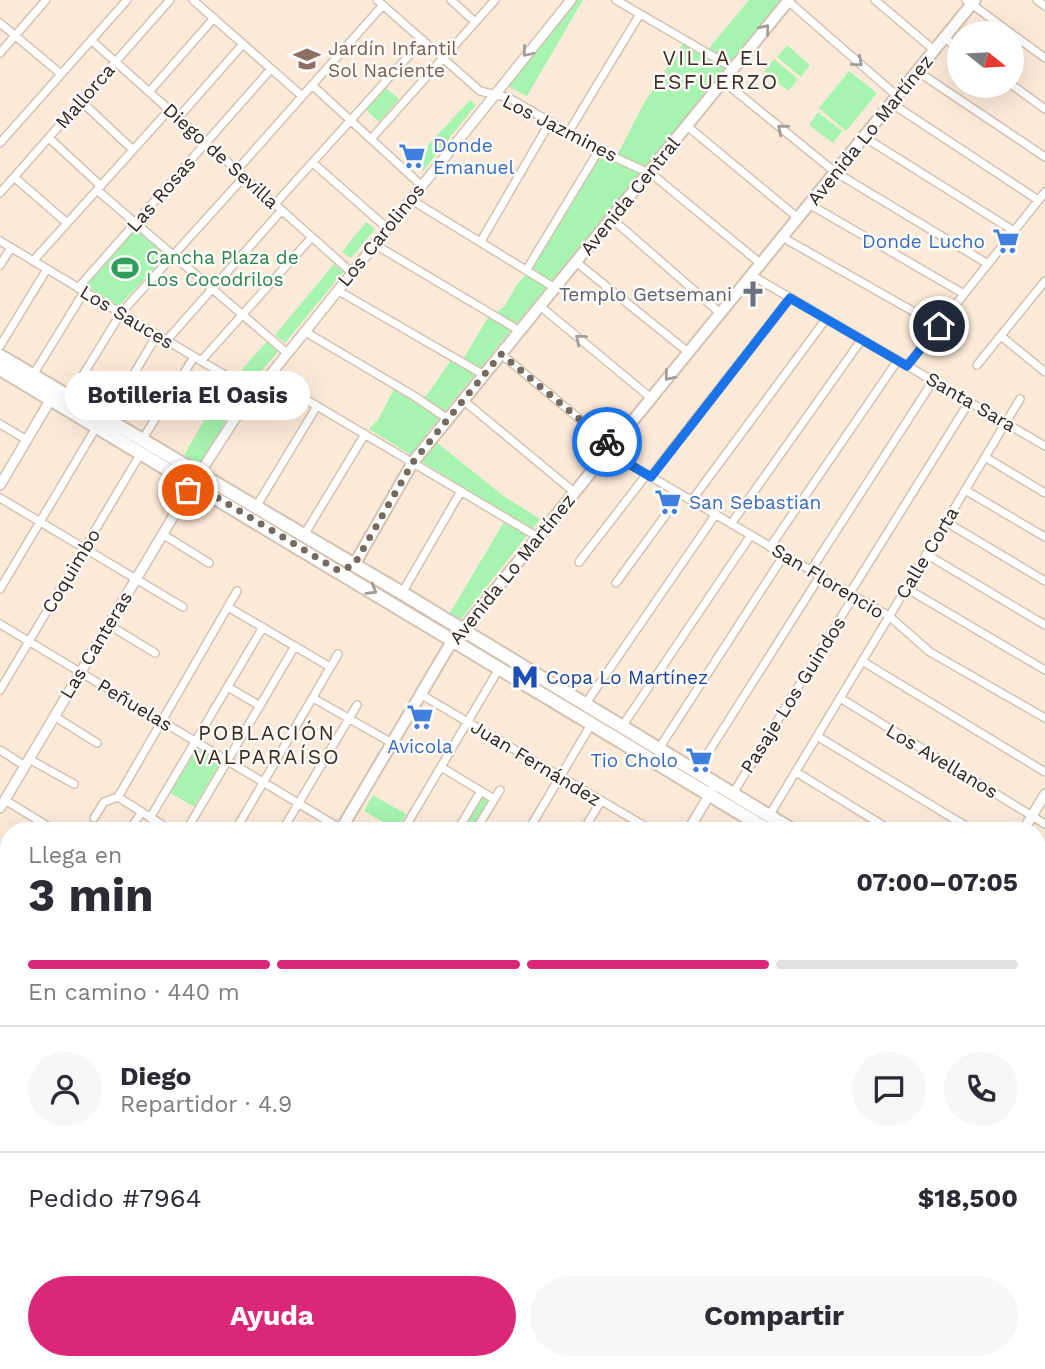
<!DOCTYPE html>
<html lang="es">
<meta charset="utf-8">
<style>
body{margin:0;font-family:"Work Sans",sans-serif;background:#f7f7f7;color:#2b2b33;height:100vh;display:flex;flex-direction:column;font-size:26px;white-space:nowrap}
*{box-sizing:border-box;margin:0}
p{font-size:23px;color:#7c7c81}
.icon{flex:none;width:38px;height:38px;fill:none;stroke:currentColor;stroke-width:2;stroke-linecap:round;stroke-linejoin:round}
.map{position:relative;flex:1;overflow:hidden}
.details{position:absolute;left:0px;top:822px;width:1046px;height:548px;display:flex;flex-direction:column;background:#fff;border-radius:28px 28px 0 0;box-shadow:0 7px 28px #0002}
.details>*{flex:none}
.needle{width:46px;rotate:108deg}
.tools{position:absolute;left:947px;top:21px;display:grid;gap:14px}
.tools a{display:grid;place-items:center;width:77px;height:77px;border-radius:50%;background:#fff;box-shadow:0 7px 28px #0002;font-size:35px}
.pin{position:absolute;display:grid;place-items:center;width:60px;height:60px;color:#fff;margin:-30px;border:4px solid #fff;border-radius:50%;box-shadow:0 2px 7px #0007}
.courier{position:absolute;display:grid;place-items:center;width:70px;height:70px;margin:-35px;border:5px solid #1a73e8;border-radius:50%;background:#fff;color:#222;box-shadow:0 2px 9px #0007}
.bubble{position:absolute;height:49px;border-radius:24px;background:#fff;box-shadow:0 7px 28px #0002;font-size:23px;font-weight:700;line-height:49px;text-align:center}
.headline em{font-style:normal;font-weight:700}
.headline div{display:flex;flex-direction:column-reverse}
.headline{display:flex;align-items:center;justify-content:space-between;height:119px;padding:0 28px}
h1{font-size:46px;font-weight:700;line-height:52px}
.bar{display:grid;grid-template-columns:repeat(4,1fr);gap:10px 7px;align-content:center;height:84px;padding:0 28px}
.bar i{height:9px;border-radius:5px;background:#e1e1e2}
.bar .current{background:#db2777}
.bar p{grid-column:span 4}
.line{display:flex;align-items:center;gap:18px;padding:0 28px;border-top:2px solid #e1e1e2}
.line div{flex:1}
.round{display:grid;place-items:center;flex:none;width:74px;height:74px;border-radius:37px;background:#f7f7f7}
.button{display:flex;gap:14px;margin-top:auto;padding:14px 28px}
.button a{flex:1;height:80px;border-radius:42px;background:#db2777;color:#fff;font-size:28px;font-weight:700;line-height:80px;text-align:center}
.button a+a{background:#f7f7f7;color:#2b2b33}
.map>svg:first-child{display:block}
</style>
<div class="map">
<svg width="1045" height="1369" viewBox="0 0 1045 1369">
<rect width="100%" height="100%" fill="#fcead9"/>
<path fill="#a6f4b0" d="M576,0H583L527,96L507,86Z
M749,0H782L426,434L505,497L540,519L461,619L450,613L508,515L369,429L378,420L394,389L416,401L427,395L451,360L461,363L487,319L505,306L517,284L527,274L600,155L615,159L644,103L682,45L689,42L706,52Z
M787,45L810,65L801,77L777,57Z
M774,59L798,79L788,91L764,71Z
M849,71L877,93L846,131L819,108Z
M385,87L399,99L379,122L365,109Z
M470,100L476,105L423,171L413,161Z
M818,112L842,131L833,143L809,125Z
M366,222L375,229L351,258L342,252Z
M133,227L166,256L119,306L85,285Z
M334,264L343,272L285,343L275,335Z
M267,341L278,352L252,381L239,373Z
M226,383L244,392L199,464L184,455Z
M196,748L220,763L194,807L169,792Z
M373,795L406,814L397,830L364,811Z
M481,795L488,801L470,831H459Z"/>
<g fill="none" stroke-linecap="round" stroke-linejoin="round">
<g stroke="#d3c2b1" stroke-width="10">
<path id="minor" d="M193,0L302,96
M377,0L480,91L509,98L599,150L653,175L760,263
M451,0L475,22
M616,0L733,68
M787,0L897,96
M875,0L934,50
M966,0L1011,33
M1037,0L1045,6
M0,23L61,74
M1012,34L1045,58
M944,38L959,48
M91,40L351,272
M0,53L46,0
M917,71L1045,157
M723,81L835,172L988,264
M312,85L421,185
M1012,85L1045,109
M149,92L214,18
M81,101L133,150
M891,103L1038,200
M178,118L243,44
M687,126L798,218
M568,133L640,14
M864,137L1014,231
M49,138L101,186
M371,139L495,0
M0,143L127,0
M313,163L387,228
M237,170L383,5
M14,177L67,223
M97,190L287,353
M0,193L170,0
M410,199L555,288
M275,204L423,40
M809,204L964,294
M611,218L720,313
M782,237L939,326
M0,241L255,393
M481,241L550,122
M374,244L520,331
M33,261L169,110
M576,262L688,352
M0,265L11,248
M527,269L599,150
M751,275L1045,446
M78,288L271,69
M337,290L484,375
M540,306L651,398
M304,331L414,396L448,419
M1001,336L1045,372
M166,341L282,210
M0,346L47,269
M501,354L605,440L612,454L889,616L930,652L1045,718
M201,361L312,237
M977,365L1045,281
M907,366L1045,192
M33,375L84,292
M268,377L538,537
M70,396L121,313L244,177
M463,400L574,492
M107,419L157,335
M0,424L27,440
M142,440L194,357
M985,457L1045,493
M651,476L790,298
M965,490L1045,537
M0,498L183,607
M692,500L826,319
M256,507L317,406
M946,522L1045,581
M731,524L862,339
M162,534L209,563
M304,535L365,434
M770,547L898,360
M926,554L1045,625
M579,562L647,474
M811,570L933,381
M616,583L681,494
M906,588L1045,670
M0,589L97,426
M402,593L461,491
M850,593L969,402
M228,607L330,667
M0,624L341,829
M109,625L155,653
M862,661L1045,772
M228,687L260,706
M0,690L141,453
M420,694L653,831
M313,698L392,743
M840,698L1045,824
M584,706L716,514
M54,716L97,743
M621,728L751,535
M817,736L974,831
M0,750L25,766
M658,750L784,555
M29,759L74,784
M441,767L494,799
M696,772L820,576
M796,772L892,831
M732,795L854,596
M118,797L237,591
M118,797L172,831
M5,800L49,827
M769,816L1020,399
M94,818L104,802L118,797
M150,818L263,627
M129,831L141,813
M186,831L295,646
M235,831L338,654
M282,831L357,705
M403,831L500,667
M457,831L481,791
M475,831L500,790
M528,831L592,723
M583,831L601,801
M0,855L9,860
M1038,870L1045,875
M1038,921L1045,925
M0,931L9,936
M0,964L9,949
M0,1030L9,1036
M1038,1046L1045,1033
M1038,1056L1045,1060
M0,1088L9,1094
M1038,1113L1045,1117
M0,1116L9,1101
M0,1139L9,1144
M1038,1143L1045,1130
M0,1183L9,1188
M1038,1211L1045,1215
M1038,1257L1045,1245
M1038,1269L1045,1273
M1038,1327L1045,1331
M1038,1359L1045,1346
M102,1362L115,1369
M252,1362L265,1369
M337,1362L350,1369
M443,1362L456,1369
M899,1362L912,1369
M130,1364L138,1369
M186,1369L191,1362
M240,1369L244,1362
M486,1369L491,1362
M544,1369L549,1362
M652,1369L656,1362
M719,1369L723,1362
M781,1369L785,1362
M873,1369L877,1362
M974,1369L978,1362
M1032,1369L1036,1362"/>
</g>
<g stroke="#d3c2b1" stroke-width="12">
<path id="tertiary" d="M0,485L51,399
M0,808L189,490L234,420L571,0
M688,831L715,785
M1023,831L1045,794
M1038,941L1045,932
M0,1232L9,1237
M590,1362L603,1369
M372,1369L376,1362"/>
</g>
<g stroke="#d3c2b1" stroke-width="14">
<path id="secondary" d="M354,565L413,462L789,0
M340,831L448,648L975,0
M25,1369L30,1362"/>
</g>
<g stroke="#d3c2b1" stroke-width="16">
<path id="primary" d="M0,356L402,593L794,831
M0,369L770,831
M1038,979L1045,983
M1038,991L1045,996"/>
</g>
<use href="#minor" stroke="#fff" stroke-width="7"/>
<use href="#tertiary" stroke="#fff" stroke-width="9"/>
<use href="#secondary" stroke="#fff" stroke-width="10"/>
<use href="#primary" stroke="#fff" stroke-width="12"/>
</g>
<defs><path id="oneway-chevron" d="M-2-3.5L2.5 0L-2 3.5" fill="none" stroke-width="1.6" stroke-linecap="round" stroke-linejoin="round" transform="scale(1.75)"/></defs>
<g stroke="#a09d9a">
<use href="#oneway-chevron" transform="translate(765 29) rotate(-51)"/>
<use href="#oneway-chevron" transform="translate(527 52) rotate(130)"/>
<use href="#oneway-chevron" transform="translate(858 62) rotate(41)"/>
<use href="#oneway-chevron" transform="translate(782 129) rotate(-141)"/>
<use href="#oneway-chevron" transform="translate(580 339) rotate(-140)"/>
<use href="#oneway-chevron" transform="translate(669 376) rotate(129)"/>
<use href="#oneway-chevron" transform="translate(372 590) rotate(31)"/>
</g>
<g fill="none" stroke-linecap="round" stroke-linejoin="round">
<path stroke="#756a60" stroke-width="7" stroke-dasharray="0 12.6" d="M188,490L193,483L339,571L354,565L413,462L501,354L607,442"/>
<path stroke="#1a73e8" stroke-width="9" d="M607,442L612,454L651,477L790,298L907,366L939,326"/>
</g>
<defs>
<g id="school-bare" transform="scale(2.1)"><path d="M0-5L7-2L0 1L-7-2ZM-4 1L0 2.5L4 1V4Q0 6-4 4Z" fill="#8d6e63" stroke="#fefaf7" stroke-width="2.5" paint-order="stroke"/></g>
<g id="supermarket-bare" transform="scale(2.1)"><path d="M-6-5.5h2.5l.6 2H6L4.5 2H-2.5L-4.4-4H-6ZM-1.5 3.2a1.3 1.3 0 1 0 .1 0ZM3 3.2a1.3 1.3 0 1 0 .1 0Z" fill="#3f7fe0" stroke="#fefaf7" stroke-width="2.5" paint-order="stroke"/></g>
<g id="stadium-bare" transform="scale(2.1)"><path d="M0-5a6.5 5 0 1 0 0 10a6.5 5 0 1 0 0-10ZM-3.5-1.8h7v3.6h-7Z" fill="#2e9e5b" stroke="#fefaf7" stroke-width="2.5" paint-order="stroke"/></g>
<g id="church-bare" transform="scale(2.1)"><path d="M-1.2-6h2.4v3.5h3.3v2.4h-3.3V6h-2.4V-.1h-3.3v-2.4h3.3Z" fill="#6b7280" stroke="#fefaf7" stroke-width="2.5" paint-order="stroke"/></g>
<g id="metro-bare" transform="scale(2.1)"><path d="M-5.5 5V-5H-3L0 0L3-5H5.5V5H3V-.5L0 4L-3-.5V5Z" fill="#1a4fb4" stroke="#fefaf7" stroke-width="2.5" paint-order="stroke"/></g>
</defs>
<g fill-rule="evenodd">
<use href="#school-bare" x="307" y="59"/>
<use href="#supermarket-bare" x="412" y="156"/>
<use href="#supermarket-bare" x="1006" y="241"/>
<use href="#stadium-bare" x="125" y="268"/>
<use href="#church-bare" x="753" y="294"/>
<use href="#supermarket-bare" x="668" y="502"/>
<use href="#metro-bare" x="525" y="677"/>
<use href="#supermarket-bare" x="420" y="717"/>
<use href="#supermarket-bare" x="699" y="760"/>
</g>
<g text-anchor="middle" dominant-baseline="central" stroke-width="5" stroke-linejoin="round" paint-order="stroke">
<g font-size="19" fill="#785e54" stroke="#fefaf7" text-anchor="start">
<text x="328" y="48">Jardín Infantil<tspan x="328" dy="22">Sol Naciente</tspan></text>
</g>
<g font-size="19" fill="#2c251f" stroke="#fefaf7">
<text transform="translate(85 96) rotate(-49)">Mallorca</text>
<text transform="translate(560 128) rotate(27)">Los Jazmines</text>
<text transform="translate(870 130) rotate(-51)">Avenida Lo Martínez</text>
<text transform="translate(221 156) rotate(42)">Diego de Sevilla</text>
<text transform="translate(161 194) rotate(-49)">Las Rosas</text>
<text transform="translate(630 196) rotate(-51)">Avenida Central</text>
<text transform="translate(381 235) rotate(-51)">Los Carolinos</text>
<text transform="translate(127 317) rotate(31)">Los Sauces</text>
<text transform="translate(971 402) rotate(30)">Santa Sara</text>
<text transform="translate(927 553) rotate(-59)">Calle Corta</text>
<text transform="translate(512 569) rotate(-51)">Avenida Lo Martínez</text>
<text transform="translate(71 571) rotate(-59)">Coquimbo</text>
<text transform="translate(828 581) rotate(31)">San Florencio</text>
<text transform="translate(96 645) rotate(-59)">Las Canteras</text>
<text transform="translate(793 695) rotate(-58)">Pasaje Los Guindos</text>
<text transform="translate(135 705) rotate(31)">Peñuelas</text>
<text transform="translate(942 761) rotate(31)">Los Avellanos</text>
<text transform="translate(536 763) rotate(31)">Juan Fernández</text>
</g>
<g font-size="19" fill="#366cbe" stroke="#fefaf7" text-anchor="start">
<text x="433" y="145">Donde<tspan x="433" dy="22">Emanuel</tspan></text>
<text x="985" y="241" text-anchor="end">Donde Lucho</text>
<text x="689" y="502">San Sebastian</text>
<text x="420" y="746" text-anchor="middle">Avicola</text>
<text x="678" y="760" text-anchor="end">Tio Cholo</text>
</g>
<g font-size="19" fill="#27864d" stroke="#fefaf7" text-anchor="start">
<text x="146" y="257">Cancha Plaza de<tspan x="146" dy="22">Los Cocodrilos</tspan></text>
</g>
<g font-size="19" fill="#5b616d" stroke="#fefaf7" text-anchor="end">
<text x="732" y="294">Templo Getsemani</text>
</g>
<g font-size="19" fill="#164399" stroke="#fefaf7" text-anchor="start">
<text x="546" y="677">Copa Lo Martínez</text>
</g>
<g font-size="21" letter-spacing="2" fill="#3a2d1f" stroke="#fefaf7">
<text x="716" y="57">VILLA EL<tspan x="716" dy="24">ESFUERZO</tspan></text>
<text x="267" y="732">POBLACIÓN<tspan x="267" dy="24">VALPARAÍSO</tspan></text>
</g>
</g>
</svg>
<div class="tools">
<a><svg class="needle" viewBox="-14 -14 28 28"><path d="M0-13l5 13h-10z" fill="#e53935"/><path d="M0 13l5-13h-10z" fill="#7c7c81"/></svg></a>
</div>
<div class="pin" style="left:188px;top:490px;background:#ea580c"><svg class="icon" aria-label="bag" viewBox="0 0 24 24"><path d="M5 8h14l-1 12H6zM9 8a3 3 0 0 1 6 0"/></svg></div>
<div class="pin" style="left:939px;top:326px;background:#1f2937"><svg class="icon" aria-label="home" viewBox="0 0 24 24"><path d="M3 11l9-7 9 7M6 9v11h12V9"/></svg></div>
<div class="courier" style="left:607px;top:442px"><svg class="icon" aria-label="bike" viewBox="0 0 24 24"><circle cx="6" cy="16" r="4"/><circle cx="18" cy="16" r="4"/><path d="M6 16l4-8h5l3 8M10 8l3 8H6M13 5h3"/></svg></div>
<div class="bubble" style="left:65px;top:371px;width:245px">Botilleria El Oasis</div>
<section class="details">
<div class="headline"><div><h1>3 min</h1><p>Llega en</p></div><em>07:00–07:05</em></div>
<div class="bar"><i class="current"></i><i class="current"></i><i class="current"></i><i></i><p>En camino · 440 m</p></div>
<div class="line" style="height:126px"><a class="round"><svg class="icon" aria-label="person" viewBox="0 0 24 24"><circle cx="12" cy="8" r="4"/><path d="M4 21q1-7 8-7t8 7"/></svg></a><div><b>Diego</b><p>Repartidor · 4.9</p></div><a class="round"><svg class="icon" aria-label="chat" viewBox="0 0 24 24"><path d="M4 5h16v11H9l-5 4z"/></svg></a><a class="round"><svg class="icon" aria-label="phone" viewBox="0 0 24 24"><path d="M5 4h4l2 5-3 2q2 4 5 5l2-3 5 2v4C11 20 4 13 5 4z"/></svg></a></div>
<div class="line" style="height:91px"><div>Pedido #7964</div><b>$18,500</b></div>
<div class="button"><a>Ayuda</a><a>Compartir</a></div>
</section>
</div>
